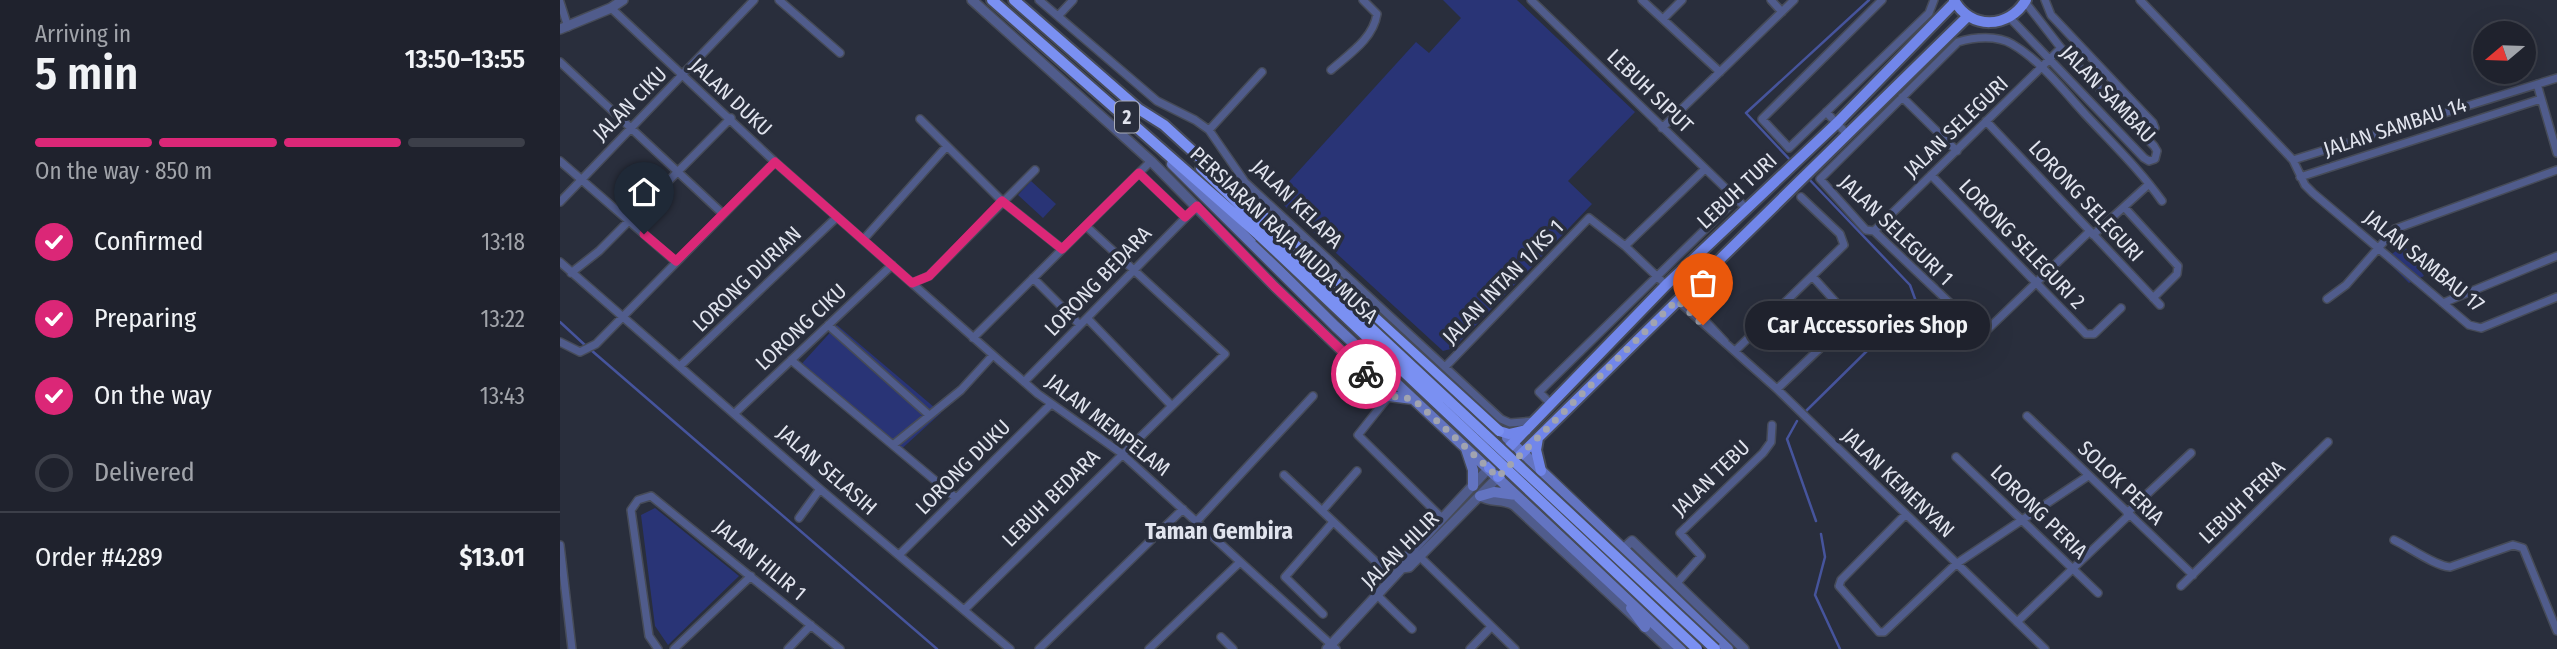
<!DOCTYPE html>
<meta charset="utf-8">
<style>
body{margin:0;font-family:"Fira Sans Condensed",sans-serif;background:#2c2f39;color:#f1f3f6;height:100vh;display:flex;flex-direction:column;font-size:26px;white-space:nowrap}
*{box-sizing:border-box;margin:0}
p{font-size:23px;color:#a1a4aa}
.icon{flex:none;width:38px;height:38px;fill:none;stroke:currentColor;stroke-width:2;stroke-linecap:round;stroke-linejoin:round}
.map{position:relative;flex:1;overflow:hidden}
.sheet{display:flex;flex-direction:column;background:#1f222d;width:560px}
.sheet>*{flex:none}
.needle{width:46px;rotate:251deg}
.fabs{position:absolute;left:1913px;top:21px;display:grid;gap:14px}
.fabs a{display:grid;place-items:center;width:63px;height:63px;border-radius:50%;background:#1f222d;box-shadow:0 7px 28px #0002,0 0 0 2px #3c3f49;font-size:35px}
.pin{position:absolute;display:grid;place-items:center;width:60px;height:60px;color:#fff;margin:-72px -30px;border-radius:50% 50% 50% 0;rotate:-45deg;box-shadow:0 0 7px #0007}
.pin .icon{rotate:45deg}
.courier{position:absolute;display:grid;place-items:center;width:70px;height:70px;margin:-35px;border:5px solid #db2777;border-radius:50%;background:#fff;color:#222;box-shadow:0 2px 9px #0007}
.bubble{position:absolute;height:49px;border-radius:24px;background:#1f222d;box-shadow:0 7px 28px #0002,0 0 0 2px #3c3f49;font-size:23px;font-weight:600;line-height:49px;text-align:center}
.overview em{font-style:normal;font-weight:600}
.overview div{display:flex;flex-direction:column-reverse}
.overview{display:flex;align-items:center;justify-content:space-between;height:119px;padding:0 35px}
h1{font-size:46px;font-weight:600;line-height:52px}
.bar{display:grid;grid-template-columns:repeat(4,1fr);gap:10px 7px;align-content:center;height:84px;padding:0 35px}
.bar i{height:9px;border-radius:5px;background:#3c3f49}
.bar .on{background:#db2777}
.bar p{grid-column:span 4}
.line{display:flex;align-items:center;gap:18px;padding:0 35px;border-top:2px solid #3c3f49}
.line div{flex:1}
ol{padding:0 35px;list-style:none}
li{display:flex;align-items:center;gap:21px;height:77px}
li p{margin-inline-start:auto}
li .icon{padding:7px;border-radius:50%;background:#db2777;color:#fff;stroke-width:4}
li:last-child{color:#a1a4aa}
li i{width:38px;height:38px;border:4px solid #3c3f49;border-radius:50%}
main{display:flex;flex:1;min-height:0}
.map>svg:first-child{display:block}
</style>
<main>
<section class="sheet">
<div class="overview"><div><h1>5 min</h1><p>Arriving in</p></div><em>13:50–13:55</em></div>
<div class="bar"><i class="on"></i><i class="on"></i><i class="on"></i><i></i><p>On the way · 850 m</p></div>
<ol>
<li><svg class="icon" aria-label="check" viewBox="0 0 24 24"><path d="M5 12l5 5 9-10"/></svg>Confirmed<p>13:18</p></li>
<li><svg class="icon" aria-label="check" viewBox="0 0 24 24"><path d="M5 12l5 5 9-10"/></svg>Preparing<p>13:22</p></li>
<li><svg class="icon" aria-label="check" viewBox="0 0 24 24"><path d="M5 12l5 5 9-10"/></svg>On the way<p>13:43</p></li>
<li><i></i>Delivered</li>
</ol>
<div class="line" style="height:91px"><div>Order #4289</div><b>$13.01</b></div>
</section>
<div class="map">
<svg width="1997" height="649" viewBox="0 0 1997 649">
<rect width="100%" height="100%" fill="#292e3c"/>
<path fill="#293476" d="M883,0H957L1075,112L1008,181L1032,204L894,348L883,351L715,197L856,42L869,53L901,18Z
M471,181L496,204L483,218L458,195Z
M1844,245L1864,276L1849,283L1825,259Z
M277,325L381,413L337,453L236,370Z
M95,508L179,576L108,645L95,626L81,515Z"/>
<g fill="none" stroke-linecap="round" stroke-linejoin="round">
<path stroke="#46549c" stroke-width="2.5" d="M1232,162L1186,113L1309,0
M0,322L26,346
M31,350L377,649
M1246,411L1313,345L1358,307L1350,285L1247,177
M1237,421L1227,439L1256,521
M1261,534L1265,557L1255,595L1280,649"/>
<g stroke="#464b58" stroke-width="10">
<path id="minor" d="M219,0L280,53
M479,0L597,101L635,120L649,130L685,182L941,419L950,423L974,421
M971,0L1185,207
M1082,0L1160,72
M1211,0L1222,12
M1322,0L1202,119L1229,148L1369,13L1374,0
M1485,0L1491,15L1593,123L1595,128L1587,138
M1580,0L1733,160L1745,185L1753,193L1909,325L1921,328L1997,297
M0,2L8,27
M51,8L215,162L441,362L478,394L561,453L776,649
M499,15L513,0
M1450,18L1584,158L1589,161L1595,159L1597,151L1594,146L1501,48L1465,2
M1103,19L1122,0
M0,62L163,214
M771,70C789,54 813,39 817,14L803,0
M1977,84L1997,153
M1342,97L1397,151
M1266,112L1287,134
M360,119L442,201L502,249
M1426,121L1600,305
M1102,128L1234,0
M649,130L702,72
M1733,160L1997,78
M0,161L115,261
M579,173L625,217
M1371,175L1526,334H1534L1561,308
M1740,177L1981,99
M0,202L194,0
M1564,207L1618,266L1617,274L1593,298
M1314,231L1501,48
M1533,235L1589,184
M303,240L387,146
M1065,246L1145,169
M0,262L260,489L450,649
M11,273L39,251L171,118
M473,278L520,325
M352,283L369,276L475,170
M1121,295L1165,342
M1767,299L1786,285L1835,229L1997,170
M1117,300L1217,389L1485,649
M1883,303L1997,256
M1392,305L1314,231L1306,230L1260,179L1398,42C1414,37 1437,35 1452,44C1480,60 1504,91 1526,115C1552,143 1580,170 1602,201
M527,318L611,405
M268,325L369,415
M1428,329L1530,231
M413,338L591,161
M0,342L20,352L36,344L215,162
M1175,351L1284,245L1280,234L1241,197
M231,360L396,498
M120,366L277,217
M885,367L1029,218L1065,246L1106,285
M464,382L637,206
M1217,389L1291,319L1252,276
M829,396L798,435L882,518
M991,404L979,392L1176,199
M175,413L332,265
M1467,416L1633,575
M333,445L401,390L433,355
M1396,457L1538,593
M724,475L833,578
M762,511L797,471
M1567,513L1631,453
M1346,514L1281,580L1279,586L1319,632H1324L1396,564L1528,476
M239,518L260,489
M637,521L753,396
M1834,540C1849,547 1875,566 1890,567L1953,545L1963,548L1997,631
M0,545L12,649
M340,554L491,404
M857,554L955,649
M1117,583L1141,556L1120,533L1203,453L1211,442L1212,425
M1621,586L1768,442
M818,596L852,629
M404,610L665,354L526,226
M763,614L725,577L773,522
M1457,622L1569,515
M661,637L673,649
M98,649L89,636L71,510L78,500L91,496L280,649
M114,649L191,576
M228,649L251,625
M479,649L623,509
M589,649L679,563
M910,649L931,627"/>
</g>
<g stroke="#464b58" stroke-width="12">
<path id="tertiary" d="M412,0L591,161L714,286L829,396
M0,29L51,8L63,0
M920,496C931,503 942,498 954,505L1109,649
M1062,550L1072,541L1184,649
M842,568L843,561L929,468
M767,649L842,568L849,567L938,477"/>
</g>
<g stroke="#464b58" stroke-width="13">
<path id="secondary" d="M612,164L775,326L1121,649
M829,396L853,399
M947,438L1168,649
M906,449L913,470V486
M920,496L934,492L956,495
M1071,608L1085,627"/>
</g>
<g stroke="#464b58" stroke-width="14">
<path id="primary" d="M1394,0C1410,30 1449,29 1466,0
M939,431L949,434L966,430
M978,438L976,450L981,471
M929,468L1106,285L1277,123L1395,2
M938,477L1408,16"/>
</g>
<g stroke="#464b58" stroke-width="14">
<path id="trunk" d="M432,0L700,236
M454,0L581,111
M577,108L604,125L939,431
M641,168L706,230"/>
</g>
<use href="#minor" stroke="#505c8c" stroke-width="7"/>
<use href="#tertiary" stroke="#505c8c" stroke-width="9"/>
<use href="#secondary" stroke="#6374c1" stroke-width="10"/>
<use href="#primary" stroke="#7186ea" stroke-width="10"/>
<use href="#trunk" stroke="#7a90f2" stroke-width="10"/>
<g stroke="#464b58" stroke-width="14" stroke-linecap="butt">
<path id="trunk-bridge" d="M706,230L1155,649
M700,236L1137,649"/>
</g>
<use href="#trunk-bridge" stroke="#7a90f2" stroke-width="10"/>
</g>
<g fill="none" stroke-linecap="round" stroke-linejoin="round">
<path stroke="#a1a4b0" stroke-width="7" stroke-dasharray="0 12.6" d="M806,374L829,396L853,399L938,477L1117,300L1143,325"/>
<path stroke="#db2777" stroke-width="9" d="M84,234L116,261L215,162L352,283L369,276L442,201L502,249L579,173L625,217L637,206L714,286L806,374"/>
</g>
<g text-anchor="middle" dominant-baseline="central" stroke-width="7" stroke-linejoin="round" paint-order="stroke">
<rect fill="#292e3c" stroke="#aaadb9" stroke-width="2" x="555" y="101.5" width="24" height="31" rx="5"/>
<g font-size="19" font-weight="bold" fill="#e1e4ee">
<text x="567" y="117">2</text>
</g>
<g font-size="21" fill="#e1e4ee" stroke="#292e3c">
<text transform="translate(1090 91) rotate(44)">LEBUH SIPUT</text>
<text transform="translate(1548 94) rotate(46)">JALAN SAMBAU</text>
<text transform="translate(171 97) rotate(43)">JALAN DUKU</text>
<text transform="translate(70 104) rotate(-45)">JALAN CIKU</text>
<text transform="translate(1396 127) rotate(-44)">JALAN SELEGURI</text>
<text transform="translate(1835 127) rotate(-18)">JALAN SAMBAU 14</text>
<text transform="translate(1177 191) rotate(-43)">LEBUH TURI</text>
<text transform="translate(1526 201) rotate(47)">LORONG SELEGURI</text>
<text transform="translate(737 204) rotate(44)">JALAN KELAPA</text>
<text transform="translate(1336 230) rotate(44)">JALAN SELEGURI 1</text>
<text transform="translate(724 235) rotate(43)">PERSIARAN RAJA MUDA MUSA</text>
<text transform="translate(1462 244) rotate(46)">LORONG SELEGURI 2</text>
<text transform="translate(1864 261) rotate(39)">JALAN SAMBAU 17</text>
<text transform="translate(187 279) rotate(-44)">LORONG DURIAN</text>
<text transform="translate(538 281) rotate(-46)">LORONG BEDARA</text>
<text transform="translate(943 282) rotate(-46)">JALAN INTAN 1/KS 1</text>
<text transform="translate(241 327) rotate(-43)">LORONG CIKU</text>
<text transform="translate(548 425) rotate(38)">JALAN MEMPELAM</text>
<text transform="translate(403 467) rotate(-45)">LORONG DUKU</text>
<text transform="translate(267 470) rotate(41)">JALAN SELASIH</text>
<text transform="translate(1151 478) rotate(-44)">JALAN TEBU</text>
<text transform="translate(1338 483) rotate(44)">JALAN KEMENYAN</text>
<text transform="translate(1561 483) rotate(44)">SOLOK PERIA</text>
<text transform="translate(491 498) rotate(-45)">LEBUH BEDARA</text>
<text transform="translate(1682 502) rotate(-44)">LEBUH PERIA</text>
<text transform="translate(1479 512) rotate(44)">LORONG PERIA</text>
<text transform="translate(840 550) rotate(-45)">JALAN HILIR</text>
<text transform="translate(200 560) rotate(40)">JALAN HILIR 1</text>
</g>
<g font-size="23" font-weight="bold" fill="#e1e4ee" stroke="#292e3c">
<text x="659" y="531">Taman Gembira</text>
</g>
</g>
</svg>
<div class="fabs">
<a><svg class="needle" viewBox="-14 -14 28 28"><path d="M0-13l5 13h-10z" fill="#e53935"/><path d="M0 13l5-13h-10z" fill="#a1a4aa"/></svg></a>
</div>
<div class="pin" style="left:1143px;top:325px;background:#ea580c"><svg class="icon" aria-label="bag" viewBox="0 0 24 24"><path d="M5 8h14l-1 12H6zM9 8a3 3 0 0 1 6 0"/></svg></div>
<div class="pin" style="left:84px;top:234px;background:#1f2937"><svg class="icon" aria-label="home" viewBox="0 0 24 24"><path d="M3 11l9-7 9 7M6 9v11h12V9"/></svg></div>
<div class="courier" style="left:806px;top:374px"><svg class="icon" aria-label="bike" viewBox="0 0 24 24"><circle cx="6" cy="16" r="4"/><circle cx="18" cy="16" r="4"/><path d="M6 16l4-8h5l3 8M10 8l3 8H6M13 5h3"/></svg></div>
<div class="bubble" style="left:1185px;top:301px;width:245px">Car Accessories Shop</div>
</div>
</main>
